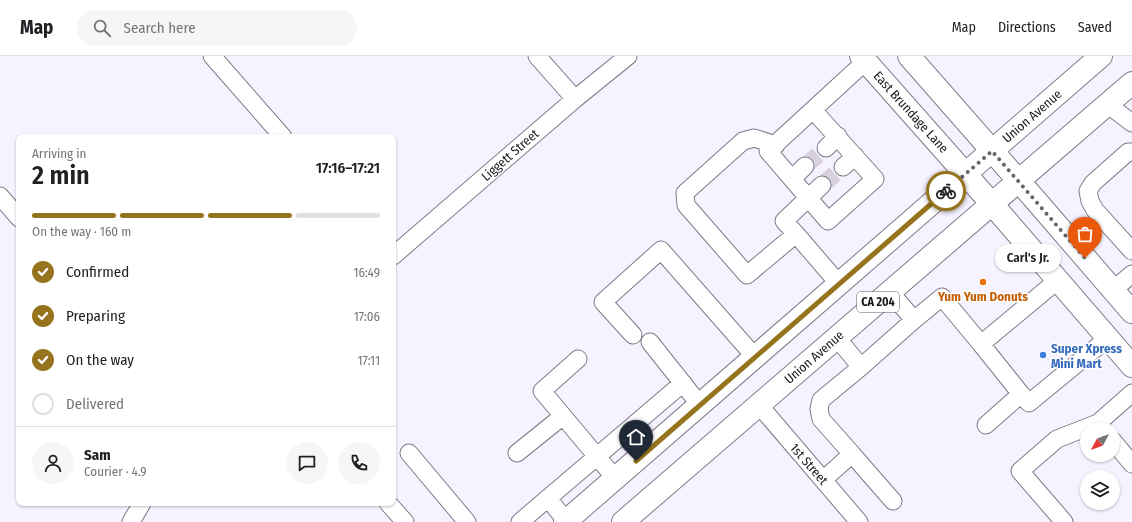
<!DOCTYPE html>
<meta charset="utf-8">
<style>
body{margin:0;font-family:"Fira Sans Condensed",sans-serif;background:#f6f6f6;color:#202124;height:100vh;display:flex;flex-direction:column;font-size:15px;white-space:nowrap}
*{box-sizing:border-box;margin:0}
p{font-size:13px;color:#757577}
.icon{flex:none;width:22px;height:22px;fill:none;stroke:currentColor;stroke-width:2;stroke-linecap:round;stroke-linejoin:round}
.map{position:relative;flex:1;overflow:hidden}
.drawer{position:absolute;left:16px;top:78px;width:380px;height:372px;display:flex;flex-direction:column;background:#fff;border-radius:8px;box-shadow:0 1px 3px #0004}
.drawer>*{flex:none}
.needle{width:26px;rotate:229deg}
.tools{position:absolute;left:1080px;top:366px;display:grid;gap:8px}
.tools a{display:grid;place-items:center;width:40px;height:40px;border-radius:50%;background:#fff;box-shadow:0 1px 3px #0004;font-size:20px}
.pin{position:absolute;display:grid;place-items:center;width:34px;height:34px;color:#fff;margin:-41px -17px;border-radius:50% 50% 50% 0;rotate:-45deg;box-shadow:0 0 4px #0007}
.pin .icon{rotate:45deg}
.courier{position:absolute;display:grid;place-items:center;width:40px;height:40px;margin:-20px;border:3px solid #96741d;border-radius:50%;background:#fff;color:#222;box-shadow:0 1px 5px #0007}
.bubble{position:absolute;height:28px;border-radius:14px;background:#fff;box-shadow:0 1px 3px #0004;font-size:13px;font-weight:600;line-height:28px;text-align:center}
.headline em{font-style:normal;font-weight:600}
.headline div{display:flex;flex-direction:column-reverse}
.headline{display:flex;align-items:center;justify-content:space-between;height:68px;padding:0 16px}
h1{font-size:26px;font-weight:600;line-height:30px}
.bar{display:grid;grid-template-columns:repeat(4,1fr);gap:6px 4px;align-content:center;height:48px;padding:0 16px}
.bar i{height:5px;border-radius:3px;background:#e0e0e0}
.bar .current{background:#96741d}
.bar p{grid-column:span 4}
.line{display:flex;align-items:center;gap:10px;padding:0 16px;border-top:1px solid #e0e0e0}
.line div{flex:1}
.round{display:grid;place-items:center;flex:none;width:42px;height:42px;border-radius:21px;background:#f6f6f6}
ol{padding:0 16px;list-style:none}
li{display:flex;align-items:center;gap:12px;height:44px}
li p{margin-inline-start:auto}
li .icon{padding:4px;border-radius:50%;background:#96741d;color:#fff;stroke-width:4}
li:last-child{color:#757577}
li i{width:22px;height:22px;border:2px solid #e0e0e0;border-radius:50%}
header{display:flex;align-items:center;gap:24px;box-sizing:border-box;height:56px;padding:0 20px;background:#fff;border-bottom:1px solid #e0e0e0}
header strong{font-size:19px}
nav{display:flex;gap:22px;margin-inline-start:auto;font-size:14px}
.search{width:280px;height:36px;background:#f6f6f6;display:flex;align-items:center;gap:10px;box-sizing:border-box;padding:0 14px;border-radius:22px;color:#757577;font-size:15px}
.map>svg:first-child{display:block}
</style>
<header>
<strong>Map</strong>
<div class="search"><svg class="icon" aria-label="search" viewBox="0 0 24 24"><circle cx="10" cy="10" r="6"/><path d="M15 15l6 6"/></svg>Search here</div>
<nav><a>Map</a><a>Directions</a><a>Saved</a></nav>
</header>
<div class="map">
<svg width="1132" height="466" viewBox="0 0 1132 466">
<rect width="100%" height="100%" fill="#f7f2ff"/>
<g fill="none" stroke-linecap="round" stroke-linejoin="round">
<path stroke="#d6d1dd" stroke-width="17" stroke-dasharray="17 8" stroke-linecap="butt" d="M805,110L826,92
M822,129L843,111"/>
<g stroke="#7f7a88" stroke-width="19">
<path id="minor" d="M212,0L283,81
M537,0L575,43
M1107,48L1132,67
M813,54L875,123L828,165L768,95L866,5
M776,89L754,82L743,85L685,137L686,149L747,219L796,178L839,228
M826,92L838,80
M1132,96H1128L1093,127L1088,135L1090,145L1095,154L1132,195
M843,111L855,100
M792,123L805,110
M0,140L19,162
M796,178L784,165L822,129
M393,200L575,43L628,0
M1113,234L1132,218
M890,236L914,264L942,241L981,288L1058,224
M633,279L603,246L661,194L755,301
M837,282L861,311L914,264
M650,286L700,349
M981,288L1021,338L986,369
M578,303L542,335L615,422
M1021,338L1029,347L1108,282
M759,349L859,466
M1103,373L1098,367L1132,337
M1113,385L1132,408
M409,397L467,466
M517,397L563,360
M852,398L893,445
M823,424L852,398L821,363L819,353L821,344L861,311
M548,442L566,465
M388,447L405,466
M131,466L142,447
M520,466L683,327
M1064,466L1020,415L1057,383L1098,367"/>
</g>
<g stroke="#7f7a88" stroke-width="24">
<path id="major" d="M861,0L992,148L1132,310
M909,0L1038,147L1132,256"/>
</g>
<g stroke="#7f7a88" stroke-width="24">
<path id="highway" d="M565,466L1101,0
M623,466L1132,27"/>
</g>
<use href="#minor" stroke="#fff" stroke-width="17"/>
<use href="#major" stroke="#fff" stroke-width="22"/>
<use href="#highway" stroke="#fff" stroke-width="22"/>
</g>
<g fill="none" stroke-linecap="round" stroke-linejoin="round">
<path stroke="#66636b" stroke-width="4" stroke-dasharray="0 7.2" d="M946,135L992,95L1085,202"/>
<path stroke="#96741d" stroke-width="5" d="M636,405L946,135"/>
</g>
<circle fill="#e8710a" stroke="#fff" stroke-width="1.5" cx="983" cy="226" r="4"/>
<circle fill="#3f7fe0" stroke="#fff" stroke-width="1.5" cx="1043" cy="299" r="4"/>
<g text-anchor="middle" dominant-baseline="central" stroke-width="3" stroke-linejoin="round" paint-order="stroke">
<rect fill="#fff" stroke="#5d5c5f" stroke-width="1" x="857" y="236" width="42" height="20" rx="3"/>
<g font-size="12" font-weight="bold" fill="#18161b">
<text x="878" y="246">CA 204</text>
</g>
<g font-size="13" fill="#18161b" stroke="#fff">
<text transform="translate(911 56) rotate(48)">East Brundage Lane</text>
<text transform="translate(1032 60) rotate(-41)">Union Avenue</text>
<text transform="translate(510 99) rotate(-41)">Liggett Street</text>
<text transform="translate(814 301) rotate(-41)">Union Avenue</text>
<text transform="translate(809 408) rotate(49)">1st Street</text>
</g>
<g font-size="13" font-weight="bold" fill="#c56008" stroke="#fff">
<text x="983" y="240">Yum Yum Donuts</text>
</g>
<g font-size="13" font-weight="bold" fill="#366cbe" stroke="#fff" text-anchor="start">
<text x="1051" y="292">Super Xpress<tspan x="1051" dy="15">Mini Mart</tspan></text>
</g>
</g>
</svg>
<div class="tools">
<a><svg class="needle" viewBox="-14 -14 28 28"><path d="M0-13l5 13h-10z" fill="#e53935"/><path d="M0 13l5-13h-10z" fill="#757577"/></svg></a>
<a><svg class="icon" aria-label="layers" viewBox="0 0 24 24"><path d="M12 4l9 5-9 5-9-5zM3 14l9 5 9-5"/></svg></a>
</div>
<div class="pin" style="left:1085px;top:202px;background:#ea580c"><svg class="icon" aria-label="bag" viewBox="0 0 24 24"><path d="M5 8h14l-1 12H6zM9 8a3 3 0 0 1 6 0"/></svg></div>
<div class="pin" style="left:636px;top:405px;background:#1f2937"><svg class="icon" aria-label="home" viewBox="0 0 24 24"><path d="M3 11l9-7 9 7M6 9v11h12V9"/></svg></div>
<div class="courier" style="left:946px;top:135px"><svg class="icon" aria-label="bike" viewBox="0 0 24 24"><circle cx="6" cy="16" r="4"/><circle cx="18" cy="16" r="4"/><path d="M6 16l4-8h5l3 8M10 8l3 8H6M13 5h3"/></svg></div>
<div class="bubble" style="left:995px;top:188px;width:66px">Carl's Jr.</div>
<section class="drawer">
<div class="headline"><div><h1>2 min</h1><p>Arriving in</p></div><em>17:16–17:21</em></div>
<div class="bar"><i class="current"></i><i class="current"></i><i class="current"></i><i></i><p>On the way · 160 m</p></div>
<ol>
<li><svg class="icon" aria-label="check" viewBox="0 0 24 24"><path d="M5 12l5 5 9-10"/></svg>Confirmed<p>16:49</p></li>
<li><svg class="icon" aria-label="check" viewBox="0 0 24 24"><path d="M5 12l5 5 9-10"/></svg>Preparing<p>17:06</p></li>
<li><svg class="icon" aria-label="check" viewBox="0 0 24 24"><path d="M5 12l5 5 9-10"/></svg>On the way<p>17:11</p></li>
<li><i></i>Delivered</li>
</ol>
<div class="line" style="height:72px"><a class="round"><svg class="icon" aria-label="person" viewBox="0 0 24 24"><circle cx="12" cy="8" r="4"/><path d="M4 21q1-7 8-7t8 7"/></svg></a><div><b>Sam</b><p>Courier · 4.9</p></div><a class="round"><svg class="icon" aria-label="chat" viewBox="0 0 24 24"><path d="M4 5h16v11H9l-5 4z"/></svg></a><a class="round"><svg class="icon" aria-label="phone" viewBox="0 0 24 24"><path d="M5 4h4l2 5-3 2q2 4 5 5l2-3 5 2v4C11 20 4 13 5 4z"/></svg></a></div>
</section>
</div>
